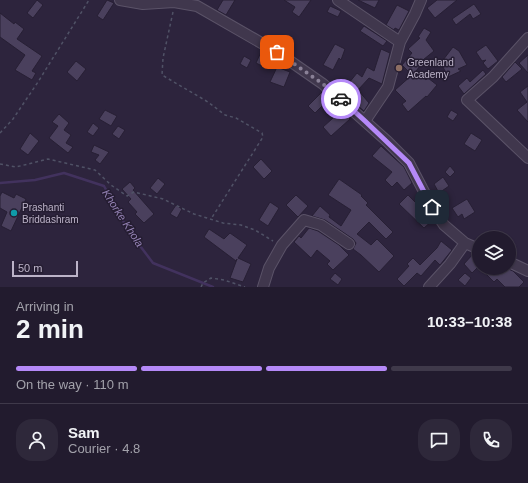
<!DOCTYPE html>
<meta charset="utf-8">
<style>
body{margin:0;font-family:Arial,sans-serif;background:#2e283a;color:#f1f3f6;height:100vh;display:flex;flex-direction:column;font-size:15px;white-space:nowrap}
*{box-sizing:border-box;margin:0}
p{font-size:13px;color:#a2a1aa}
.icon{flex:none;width:22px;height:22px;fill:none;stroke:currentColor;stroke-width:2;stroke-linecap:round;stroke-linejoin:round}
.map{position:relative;height:287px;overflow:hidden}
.panel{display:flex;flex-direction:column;background:#221b2e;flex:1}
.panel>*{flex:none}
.fabs{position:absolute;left:472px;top:231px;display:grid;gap:8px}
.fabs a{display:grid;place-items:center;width:44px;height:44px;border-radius:50%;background:#221b2e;box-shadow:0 1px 3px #0004,0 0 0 1px #3f394a;font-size:20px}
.scale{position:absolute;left:12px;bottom:10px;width:66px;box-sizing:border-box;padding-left:4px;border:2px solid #bcb3c8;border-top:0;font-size:11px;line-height:14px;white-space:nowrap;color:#bcb3c8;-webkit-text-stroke:3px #251d32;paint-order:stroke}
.pin{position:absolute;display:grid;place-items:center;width:34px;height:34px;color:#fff;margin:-17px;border-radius:8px;box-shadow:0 2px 6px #0006}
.courier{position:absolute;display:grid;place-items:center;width:40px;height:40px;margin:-20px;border:3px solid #b589f8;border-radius:50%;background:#fff;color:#222;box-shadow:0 1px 5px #0007}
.headline em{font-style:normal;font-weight:600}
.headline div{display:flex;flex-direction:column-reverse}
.headline{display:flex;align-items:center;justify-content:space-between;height:68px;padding:0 16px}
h1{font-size:26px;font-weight:600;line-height:30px}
.bar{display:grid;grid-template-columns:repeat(4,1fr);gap:6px 4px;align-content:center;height:48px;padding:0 16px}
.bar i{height:5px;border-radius:3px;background:#3f394a}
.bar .current{background:#b589f8}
.bar p{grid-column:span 4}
.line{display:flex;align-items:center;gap:10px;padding:0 16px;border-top:1px solid #3f394a}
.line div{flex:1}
.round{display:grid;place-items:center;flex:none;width:42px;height:42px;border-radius:16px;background:#2e283a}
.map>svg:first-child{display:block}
</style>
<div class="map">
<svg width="528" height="287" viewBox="0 0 528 287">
<rect width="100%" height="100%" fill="#2d243d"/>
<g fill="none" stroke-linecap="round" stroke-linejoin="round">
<path stroke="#42325e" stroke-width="2.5" d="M0,183L35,180L64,173L104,186L128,230L153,263L213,287"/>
</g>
<path fill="#4a405d" stroke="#271f34" d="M37,0L43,5L33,18L27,13Z
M107,0L114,3L103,20L97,16Z
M223,0H235L226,15L217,10Z
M284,0H311L299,17L292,12L295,7Z
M358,0H379L375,8Z
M437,0H457L435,18L427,8Z
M474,4L481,14L473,19L470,14L456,25L452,19Z
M397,5L409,11L399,30L395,28L394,30L386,25Z
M330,6L341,11L338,17L327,12Z
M0,13L14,24L15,22L24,29L17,39L42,56L32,71L36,73L32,80L15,70L25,55L0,37Z
M364,26L387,41L383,46L360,31Z
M424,28L431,32L426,40L434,51L418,64L420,66L416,71L426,80L428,78L437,85L427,97L426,96L408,112L402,104L406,101L395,90L412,75L402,65L412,53L408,49L420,38L418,37Z
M335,44L345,49L341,60L339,58L333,70L323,65Z
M486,45L498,61L488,69L483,63L486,60L482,61L476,52Z
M453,47L459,51L467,65L458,69L461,71L448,77L443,67L440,64Z
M381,49L390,53L382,84L369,78L358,90L369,103L364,111L353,102L356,99L344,89L357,73L362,77L367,67L374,71Z
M261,52L267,55L262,66L256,63Z
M528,55V73L519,63Z
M244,56L251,60L247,68L240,64Z
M76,61L86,69L77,81L67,72Z
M515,62L522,69L506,82L502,77Z
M277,67L290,72L284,87L270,82Z
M483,70L486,74L464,94L458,86L467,78L470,82Z
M528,86V122L517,110L527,102L520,92Z
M322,92L329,99L315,113L308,106Z
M105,110L117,116L111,126L99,119Z
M342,110L350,119L331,136L323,127Z
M451,110L458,114L453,121L447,117Z
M59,114L69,123L64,130L71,135L66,143L73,147L68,153L49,138L58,126L52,122Z
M93,123L99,128L93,136L87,132Z
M118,126L125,130L119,139L112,134Z
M30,133L39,141L28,155L20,149Z
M471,133L482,140L475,151L464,144Z
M94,145L109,152L100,164L95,160L99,155L91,152Z
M381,146L404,167L412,183L404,190L397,182L392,187L385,180L392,172L372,156Z
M261,159L272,171L264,179L253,167Z
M450,166L455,172L450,177L445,172Z
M443,177L449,186L439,193L434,184Z
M158,178L165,184L157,194L150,188Z
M339,179L362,195L361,196L368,203L366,205L393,232L386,239L369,222L357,234L371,245L377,239L394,256L379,272L361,255L353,249L356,243L353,239L325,220L312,216L320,206L330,215L329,217L341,226L351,210L328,195Z
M130,182L135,188L133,190L154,214L144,223L135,214L137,212L128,202L131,199L122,189Z
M2,192L14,198L16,194L26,199L11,231L1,226L7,212L0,208V196Z
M296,195L308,206L298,217L286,205Z
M408,195L426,213L427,212L433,220L424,228L399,204Z
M467,199L475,212L464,219L462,214L458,217L452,208Z
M270,202L279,208L268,226L259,220Z
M176,205L182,209L177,218L170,214Z
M309,228L318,231L339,245L349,255L333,270L327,264L330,261L317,250L311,258L294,242L299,236L301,238Z
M209,229L224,239L230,233L247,245L238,258L251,264L243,282L230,278L237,259L236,261L204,237Z
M441,241L452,250L440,265L435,260L421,276L417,273L404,286L397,279L409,266L407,264L413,258L420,265L437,248Z
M473,254L479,260V266L472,273L464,264Z
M490,268H506L513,271L524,282L519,287H505L497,279L494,282L485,273Z
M335,273L342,279L338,285L330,279Z
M465,273L471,278L465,286L458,280Z"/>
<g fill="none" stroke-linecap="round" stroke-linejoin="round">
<g stroke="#5b5368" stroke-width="12">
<path id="minor" d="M120,0L143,4L174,2L197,6L277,52L323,84L387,141L409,163L432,207L444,225L465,243L479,249
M338,0L400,42
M528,38L493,77L467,100L528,158
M365,121L388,87L400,42L415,14L421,0
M509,262L528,271
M263,287L269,268L282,245L304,220L321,225L349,244
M429,287L450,264L465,243"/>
</g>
<path stroke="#505266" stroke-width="1.5" stroke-dasharray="3 3" stroke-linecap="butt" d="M173,12L163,58L162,75L208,102L225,115L236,118L262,133L263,137L211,219
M0,133L13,119L38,82L89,0
M0,164L16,167L48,159L95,170L111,185L127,196L134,192L163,199L194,214L207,218L223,223L241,225L255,230L273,241
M201,287L203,283L211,278L224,280L245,287"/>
<use href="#minor" stroke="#40374d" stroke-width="10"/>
</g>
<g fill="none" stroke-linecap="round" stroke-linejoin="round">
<path stroke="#8a8197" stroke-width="4" stroke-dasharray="0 7.2" d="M277,52L323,84L341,99"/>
<path stroke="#b589f8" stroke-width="5" d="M341,99L365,121L409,163L432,207"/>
</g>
<circle fill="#8d6e63" stroke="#251d32" stroke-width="1.5" cx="399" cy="68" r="4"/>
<circle fill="#0f9aa8" stroke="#251d32" stroke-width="1.5" cx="14" cy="213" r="4"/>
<g text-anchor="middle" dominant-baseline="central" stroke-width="3" stroke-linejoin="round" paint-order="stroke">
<g font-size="10" fill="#bcb3c8" stroke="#251d32" text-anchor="start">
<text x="407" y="62">Greenland<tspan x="407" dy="12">Academy</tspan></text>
<text x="22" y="207">Prashanti<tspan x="22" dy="12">Briddashram</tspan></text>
</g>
<g font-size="11" font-style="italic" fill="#9482b4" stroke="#251d32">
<text transform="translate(123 218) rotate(57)">Khorke Khola</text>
</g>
</g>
</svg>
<div class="fabs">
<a><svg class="icon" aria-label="layers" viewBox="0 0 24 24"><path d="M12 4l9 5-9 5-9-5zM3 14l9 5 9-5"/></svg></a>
</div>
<div class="scale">50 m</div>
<div class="pin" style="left:277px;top:52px;background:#ea580c"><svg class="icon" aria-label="bag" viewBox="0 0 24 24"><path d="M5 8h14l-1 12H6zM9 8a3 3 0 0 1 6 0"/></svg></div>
<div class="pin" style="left:432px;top:207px;background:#1f2937"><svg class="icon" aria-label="home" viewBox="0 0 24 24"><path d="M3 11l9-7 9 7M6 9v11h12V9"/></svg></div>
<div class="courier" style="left:341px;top:99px"><svg class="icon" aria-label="car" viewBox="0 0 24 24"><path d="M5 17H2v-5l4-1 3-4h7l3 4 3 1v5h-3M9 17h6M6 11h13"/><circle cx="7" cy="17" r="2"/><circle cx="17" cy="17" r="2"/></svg></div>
</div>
<section class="panel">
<div class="headline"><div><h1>2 min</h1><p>Arriving in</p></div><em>10:33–10:38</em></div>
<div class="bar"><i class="current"></i><i class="current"></i><i class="current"></i><i></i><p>On the way · 110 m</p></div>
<div class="line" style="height:72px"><a class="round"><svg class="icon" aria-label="person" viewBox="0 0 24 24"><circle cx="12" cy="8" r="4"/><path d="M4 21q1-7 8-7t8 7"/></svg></a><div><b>Sam</b><p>Courier · 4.8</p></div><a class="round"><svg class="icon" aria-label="chat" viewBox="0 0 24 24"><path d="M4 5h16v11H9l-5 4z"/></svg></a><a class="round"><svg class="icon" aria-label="phone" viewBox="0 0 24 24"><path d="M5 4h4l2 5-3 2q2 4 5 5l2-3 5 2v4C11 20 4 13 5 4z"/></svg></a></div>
</section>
